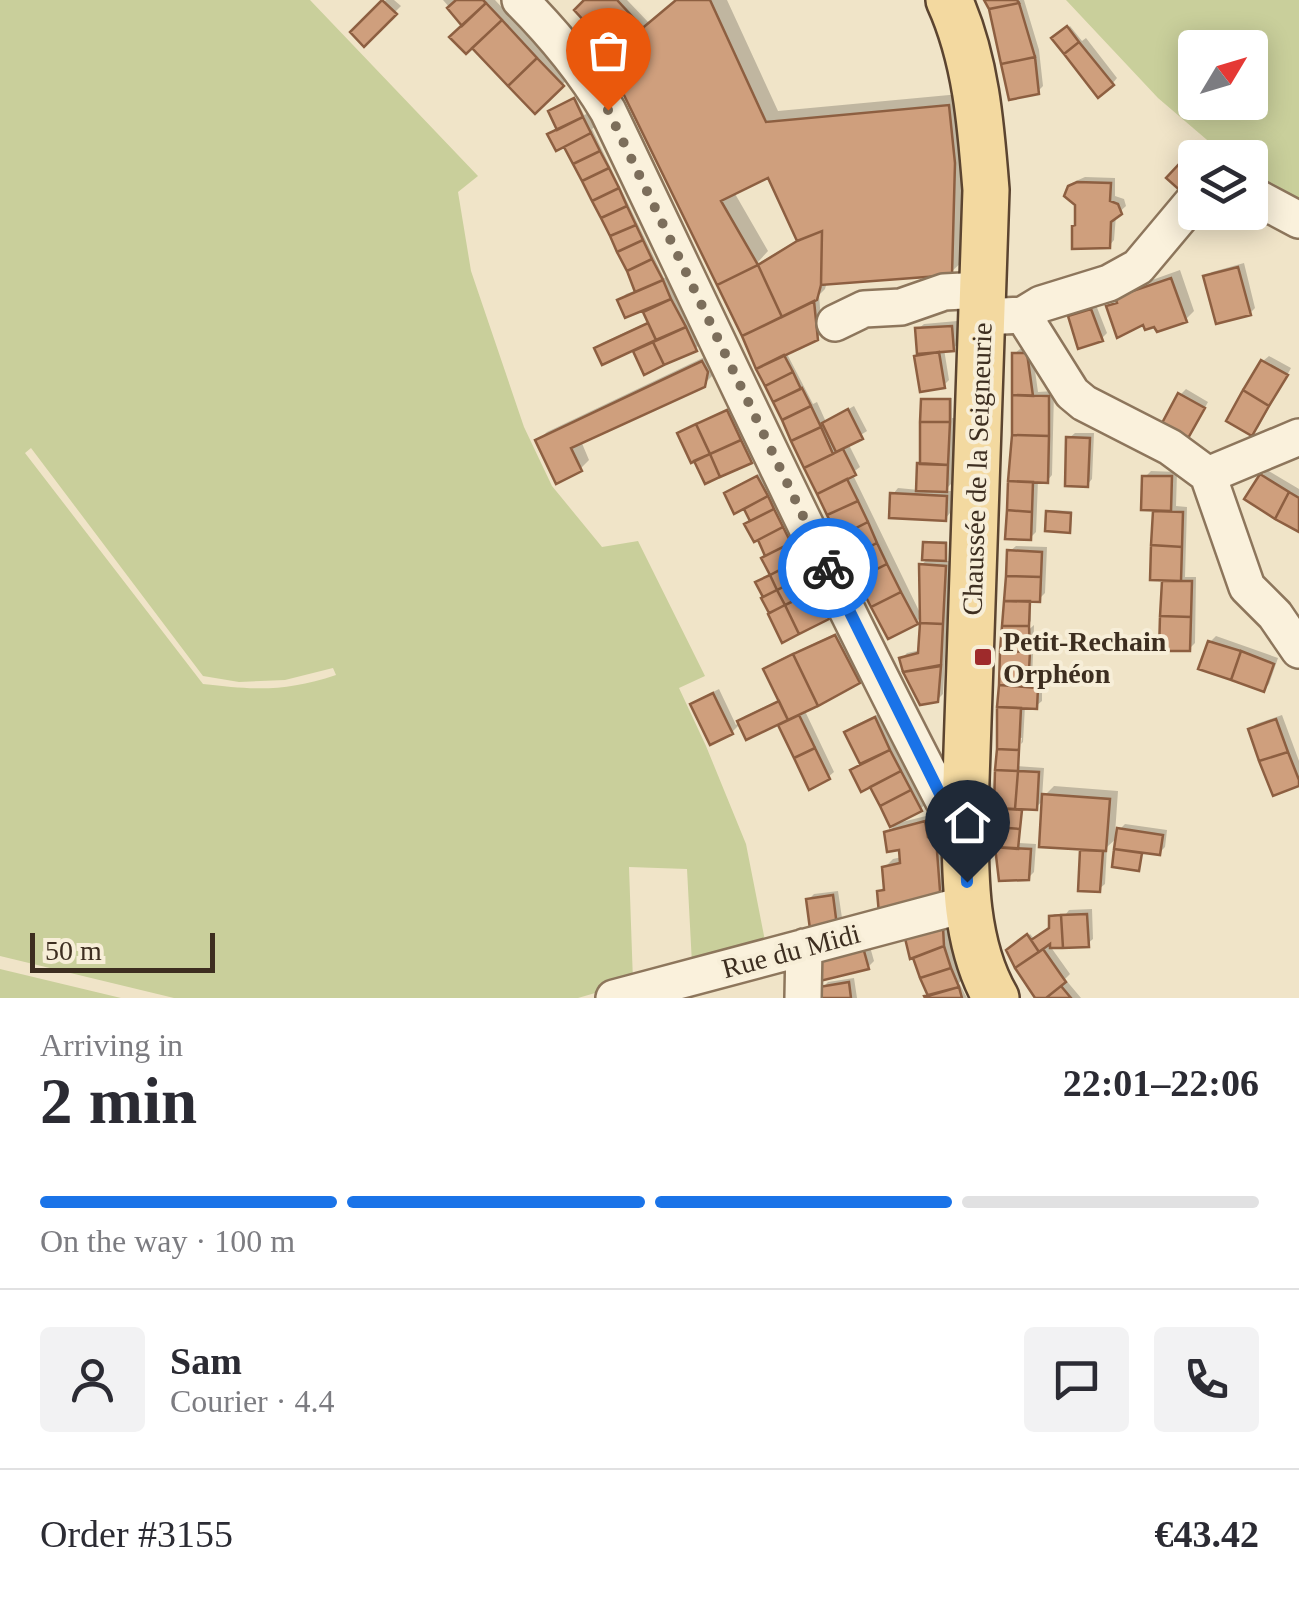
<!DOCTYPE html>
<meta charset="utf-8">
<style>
body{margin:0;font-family:Georgia,serif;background:#f2f2f3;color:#2b2b33;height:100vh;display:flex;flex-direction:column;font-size:38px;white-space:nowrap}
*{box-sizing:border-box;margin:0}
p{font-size:32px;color:#7c7c81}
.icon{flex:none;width:55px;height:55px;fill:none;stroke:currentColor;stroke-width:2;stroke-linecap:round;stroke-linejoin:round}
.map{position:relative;height:998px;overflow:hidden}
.panel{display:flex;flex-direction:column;background:#fff;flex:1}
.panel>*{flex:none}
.needle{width:65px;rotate:52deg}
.fabs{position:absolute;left:1178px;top:30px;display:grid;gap:20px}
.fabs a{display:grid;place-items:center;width:90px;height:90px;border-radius:10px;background:#fff;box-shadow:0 5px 25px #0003;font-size:50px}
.scale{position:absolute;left:30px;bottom:25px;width:185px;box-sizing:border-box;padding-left:10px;border:5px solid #3d2e20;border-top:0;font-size:28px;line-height:35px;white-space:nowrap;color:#3d2e20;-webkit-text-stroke:8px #f7eed8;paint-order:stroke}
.pin{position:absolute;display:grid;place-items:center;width:85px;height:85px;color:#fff;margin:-102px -42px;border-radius:50% 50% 50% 0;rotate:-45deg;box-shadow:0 0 10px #0007}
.pin .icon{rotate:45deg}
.courier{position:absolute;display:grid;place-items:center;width:100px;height:100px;margin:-50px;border:8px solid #1a73e8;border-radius:50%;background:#fff;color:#222;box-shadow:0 2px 12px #0007}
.head em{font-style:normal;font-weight:700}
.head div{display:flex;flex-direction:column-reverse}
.head{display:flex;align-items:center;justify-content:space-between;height:170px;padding:0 40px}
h1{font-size:65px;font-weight:700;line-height:75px}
.bar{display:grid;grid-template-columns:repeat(4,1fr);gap:15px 10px;align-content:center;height:120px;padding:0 40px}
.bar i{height:12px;border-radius:8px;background:#e1e1e2}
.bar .active{background:#1a73e8}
.bar p{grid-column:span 4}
.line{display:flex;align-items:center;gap:25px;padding:0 40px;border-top:2px solid #e1e1e2}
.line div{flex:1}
.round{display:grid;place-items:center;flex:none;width:105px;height:105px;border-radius:10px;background:#f2f2f3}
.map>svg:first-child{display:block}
</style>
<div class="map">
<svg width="1299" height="998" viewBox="0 0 1299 998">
<rect width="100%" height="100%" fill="#f0e4c8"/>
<path fill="#c9cf9b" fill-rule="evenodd" d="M0,0H310L478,176L458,192L471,271L524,427L552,486L602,547L638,541L705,676L679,688L706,746L746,844L767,951L692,964L687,869L629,867L633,982L578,998H174L0,956ZM31,448L203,676L239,682L285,680L333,668L336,675C285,692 255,690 203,684L25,453Z
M1066,0H1299V214L1250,177V158L1227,157L1158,98ZM1195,48H1250V102H1195Z
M0,969L121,998H0Z"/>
<path fill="#0003" fill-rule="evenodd" d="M386,0H394L401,6L364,43L353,32Z
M443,0H495L568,79L535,110L472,44L465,25Z
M587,0H627L649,23L677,0H727L778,111L960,94L966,150L963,261L950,273L827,282L825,289L819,295L822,332L816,338L786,352L813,404L817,402L826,422L854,406L867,431L848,443L860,467L852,473L921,615V565L929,558L926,543L928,541H947V557L943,561H950L943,694L937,700L922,703L905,671L902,658L907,653L921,650V617L916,622L616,51L577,10ZM769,174L799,239L759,263L758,262L768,251L734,192Z
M987,0H1024L1039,50L1043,86L1038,91Z
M1070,26L1082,41L1086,38L1117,78L1112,84L1055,38Z
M576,98L584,115L589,113L596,126L592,129L664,278L669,276L701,343L695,349L645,371L634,348L597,349L602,343L650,321L644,308L620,300L626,294L637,290L567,148L575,140L550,135L559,128L553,110Z
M1085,177L1115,178V196L1124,199L1126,206L1116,215L1114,240L1109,246L1078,224L1077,204L1070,187L1076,181Z
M1244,263L1255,308L1250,313L1206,277L1212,272Z
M1180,270L1194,311L1185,320L1109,306L1127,289Z
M1096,305L1107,333L1101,339L1071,317L1076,311Z
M957,321L958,343L953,349H944L949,380L943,386L917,357L920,354L918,329L924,324Z
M1020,349H1032L1038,392L1054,391L1052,475L1047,481L1038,480L1036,532L1030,538L1014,435V354Z
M711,354L716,362L713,375L703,385L581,441L589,460L580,469L538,440L547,432Z
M1269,356L1291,368L1258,428L1252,433L1230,420L1263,361Z
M1186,389L1208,402L1192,431L1187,437L1180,395Z
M925,398H952V418H955L952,483L944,491H952L950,513L945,519L893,494L898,488L919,490L923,461V400Z
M733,407L756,456L750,461L701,423Z
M1075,433H1094L1092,479L1087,485L1069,438Z
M1267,470L1299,489V529L1262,476Z
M1151,471L1177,472L1176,506L1187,507L1185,577H1196L1195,643L1189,649L1162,648L1164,578H1153L1155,508L1145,477Z
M763,472L772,489L769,492L816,589L821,587L833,612L828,617L783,639L758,583L772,575L768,555L745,506L727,494L732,488Z
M1050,510L1072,511L1071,528L1069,530L1048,512Z
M1016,546L1047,547L1045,593L1039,599H1031V621L1019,633L1022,636L1034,625L1032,682L1042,683V701L1036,706H1025L1023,742L1021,744L1022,738L1017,737L1015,766L1044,768L1042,798L1054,786L1118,791L1115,834L1125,824L1167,830L1165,847L1159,853L1143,850L1139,868L1116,850L1120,846L1119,836L1107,847L1105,884L1099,889L1080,888L1083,847L1045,799L1036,807H1023L1019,843L1036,844L1034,872L1028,878L997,846L1004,626L1010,551Z
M841,631L864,676L858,681L804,709L834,772L828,777L810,786L779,721L741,723L732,732L693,705L699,699L719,689L736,725L745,716L781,699L766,669L772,663Z
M1216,636L1278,658L1269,684L1264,690L1210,642Z
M881,713L926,804L920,809L897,821L898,823L934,814L936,829L944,830L949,892L940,901L879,892L886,885L884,868L893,859L902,857L901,847L887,833L893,827L871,784L853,771L862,763L847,732L853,726Z
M1282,715L1299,761V783L1250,729L1256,724Z
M838,891L842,918L836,923L809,899L814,894Z
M1092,909L1093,939L1087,944L1050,946L1070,974L1065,979L1081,998H1038L1017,967L1009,951L1030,934L1034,939L1052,928V917L1054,914H1066L1069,910Z
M948,921L949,939L963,979L959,983L967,998H927L930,994L915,955Z
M867,936L874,961L868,967L820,954Z
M854,978L857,998H824L822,988L828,982Z"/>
<path fill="#cf9f7d" stroke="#8d5f41" stroke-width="2.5" d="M382,0L397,14L364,47L350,32Z
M456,0H483L486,3L462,26L447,8Z
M584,0H617L643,28L613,52L574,10Z
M676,0H710L766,122L949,105L955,163L952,275L821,285L822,231L797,241L768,178L721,201L758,265L717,285L619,85L602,62Z
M984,0H1017L1019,3L989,9Z
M486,3L502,20L466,54L449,37Z
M1019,3L1035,57L1001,64L989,9Z
M502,20L537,58L508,86L472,48Z
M1067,26L1079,42L1064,54L1051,38Z
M1079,42L1114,85L1098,98L1064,54Z
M1035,57L1039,94L1009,100L1001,64Z
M537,58L564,86L535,114L508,86Z
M574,98L583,117L557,130L548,111Z
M583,117L591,133L556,151L547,134Z
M591,133L600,151L573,164L564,147Z
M600,151L609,168L582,181L573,164Z
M1180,163L1195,176V182L1184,194L1166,178Z
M609,168L619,188L592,201L582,181Z
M1077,182L1111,183L1110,201L1118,204L1122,214L1111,222L1110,248L1072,249V226L1075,225V205L1064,196L1068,186Z
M619,188L627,206L601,218L592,201Z
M627,206L636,225L610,236L601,218Z
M636,225L643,240L617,252L610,236Z
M822,231L821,285L817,300L782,317L758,265L797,241Z
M643,240L652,259L627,271L617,252Z
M652,259L663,280L635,292L627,271Z
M758,265L782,317L742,336L717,285Z
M1238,267L1251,315L1216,324L1203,276Z
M1171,278L1187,322L1157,332L1154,327L1145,330L1143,325L1117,338L1106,306L1117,303L1115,297Z
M663,280L671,299L625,318L617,300Z
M671,299L686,327L656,340L643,312Z
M814,301L818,340L756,369L742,336Z
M1091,309L1103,341L1078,349L1068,316Z
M648,323L656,340L602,365L594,348Z
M952,326L954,351L917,354L915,328Z
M686,327L697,351L664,365L653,342Z
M653,342L664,365L644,375L633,351Z
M939,352L945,388L920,392L914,356Z
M1012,353H1027L1033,396L1012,395Z
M784,355L793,372L765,386L756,369Z
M1261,360L1288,375L1269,406L1243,390Z
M702,361L708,372L705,387L571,448L582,471L556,484L535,440Z
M793,372L801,389L773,402L765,386Z
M802,388L811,406L782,420L773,402Z
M1243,390L1269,406L1252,436L1226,421Z
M1178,393L1205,408L1187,440L1161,425Z
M1012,395L1049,396V436L1012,435Z
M921,399H950V422H920Z
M811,406L821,427L791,441L782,420Z
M848,409L863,439L836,452L822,423Z
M727,410L741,440L710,454L696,424Z
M920,422H950L948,465L920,464Z
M696,424L710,454L691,463L677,433Z
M821,427L833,454L804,468L791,441Z
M1012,435L1049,436L1048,483L1008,481Z
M1066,437L1090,438L1088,487L1065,486Z
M741,440L752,463L720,477L710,454Z
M843,449L856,475L817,494L804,468Z
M710,454L720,477L705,484L694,461Z
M917,463L948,465L947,492L916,491Z
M1260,474L1289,492L1275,519L1244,499Z
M757,476L768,496L734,514L724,493Z
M1142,476H1172L1171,511L1141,510Z
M847,479L858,501L827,515L817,494Z
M1008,481L1033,482L1032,512L1007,510Z
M1289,492L1299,498V532L1275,519Z
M890,493L947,496L946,521L889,518Z
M768,496L774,509L750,521L744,509Z
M858,501L868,522L838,537L827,515Z
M774,509L783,527L754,542L744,524Z
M1007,510L1032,512L1031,540L1005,539Z
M1046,511L1071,513L1070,533L1045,531Z
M1153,511L1183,512L1182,547L1151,545Z
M868,522L877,543L847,558L838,537Z
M783,527L791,543L765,556L758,540Z
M923,542L946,543V561L922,560Z
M791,543L799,560L770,575L761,558Z
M877,543L887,564L857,579L847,558Z
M1151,545L1182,547L1181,581L1150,580Z
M1007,550L1042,552L1041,577L1006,576Z
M799,560L807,575L777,590L770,575Z
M887,564L901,592L871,607L857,579Z
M919,564L946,566L943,624L920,623Z
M770,575L777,590L763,597L755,582Z
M807,575L815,591L785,605L777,590Z
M1006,576L1041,577L1040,602L1004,601Z
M1162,581H1192L1191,617L1160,616Z
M777,590L785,605L769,613L761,598Z
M815,591L829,619L799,634L785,605Z
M901,592L918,624L888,639L871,607Z
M1004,601H1030L1029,626H1002Z
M785,605L799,634L782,643L768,614Z
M1160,616L1191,617L1190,651H1159Z
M920,623L943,624L941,665L903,672L899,658L918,653Z
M1002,626H1029L1030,652L1000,651Z
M835,635L860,683L818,706L793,654Z
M1208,641L1241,651L1231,680L1198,669Z
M1000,651L1030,652L1028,687L999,685Z
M1241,651L1274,664L1264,692L1231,680Z
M793,654L818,706L788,720L763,669Z
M941,666L938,702L920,705L903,672Z
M999,685L1038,688L1037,709L997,707Z
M713,693L733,734L710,745L690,704Z
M779,701L788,720L746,740L737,721Z
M997,707L1021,708L1019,750L997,749Z
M799,715L815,748L794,758L778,725Z
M875,717L890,750L860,764L844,732Z
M1276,719L1288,752L1259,761L1248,729Z
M815,748L830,779L809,790L794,758Z
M997,749L1019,750L1018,771L995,770Z
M890,750L901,771L861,792L850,770Z
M1288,752L1299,780V786L1273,796L1259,761Z
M995,770L1018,771L1015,809L994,808Z
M901,771L911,790L880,806L870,787Z
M1018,771L1039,772L1037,810L1015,809Z
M911,790L922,811L890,827L880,806Z
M1042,794L1110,799L1106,851L1039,847Z
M994,808L1022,810L1020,829L995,827Z
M925,821L928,837L936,838L941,904L879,914L877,891L884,890L882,867L900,863L899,850L887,852L884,832Z
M995,827L1020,829L1018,849L995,847Z
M1117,828L1163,835L1160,855L1114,849Z
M995,847L1031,849L1029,880L999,881Z
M1114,849L1142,853L1139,871L1112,867Z
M1080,850L1103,851L1100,892L1078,891Z
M833,895L837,926L810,929L806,899Z
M1087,914L1089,947L1063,948L1061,915Z
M1061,915L1063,948H1050V944L1039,952L1031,940L1049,928V916Z
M943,927L944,946L910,959L903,930Z
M1027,934L1039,952L1015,968L1006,950Z
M861,940L869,969L816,982L818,953Z
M944,946L951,968L920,978L913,958Z
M1043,949L1066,982L1046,998H1035L1015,968Z
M951,968L959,987L928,996L920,978Z
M849,982L851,998H821L819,987Z
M1061,986L1071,998H1046Z
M959,987L962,998H925L924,996Z"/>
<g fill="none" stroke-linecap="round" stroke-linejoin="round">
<g stroke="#8d765c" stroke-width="40">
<path id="minor" d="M520,0C554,34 583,69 608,111C718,341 825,573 943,800L951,806L965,810
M1250,194L1299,220
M1023,315L1072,393L1084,403L1170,447L1208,475L1247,587L1275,615L1299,650
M1003,316L1023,315L1041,304L1109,283L1138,267L1195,199
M835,323L864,309L901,307L944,292L982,290
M1208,475L1299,437
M614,998L952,908L969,907
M803,998L804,947"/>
</g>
<g stroke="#5b4430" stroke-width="50">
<path id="major" d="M949,0C976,59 981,126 986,190L965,810C965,872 964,943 996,998"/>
</g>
<use href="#minor" stroke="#faf1dc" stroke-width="35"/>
<use href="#major" stroke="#f3d9a0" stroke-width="45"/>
</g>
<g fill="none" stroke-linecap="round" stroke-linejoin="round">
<path stroke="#7c6e5b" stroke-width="10" stroke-dasharray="0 18" d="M608,110L828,568"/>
<path stroke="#1a73e8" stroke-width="12" d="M828,568L943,800L950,806L965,810L967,882"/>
</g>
<rect fill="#9e2a2b" stroke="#f7eed8" stroke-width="4" x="973" y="647" width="20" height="20" rx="5"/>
<g text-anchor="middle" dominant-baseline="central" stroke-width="8" stroke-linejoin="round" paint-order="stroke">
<g font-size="28" fill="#3d2e20" stroke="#f7eed8">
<text transform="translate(977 469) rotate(-88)">Chaussée de la Seigneurie</text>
<text transform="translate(791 951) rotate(-15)">Rue du Midi</text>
</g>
<g font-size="28" font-weight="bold" fill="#3d2e20" stroke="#f7eed8" text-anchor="start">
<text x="1003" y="641">Petit-Rechain<tspan x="1003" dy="32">Orphéon</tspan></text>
</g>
</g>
</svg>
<div class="fabs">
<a><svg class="needle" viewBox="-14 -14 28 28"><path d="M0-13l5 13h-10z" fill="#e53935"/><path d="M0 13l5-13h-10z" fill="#7c7c81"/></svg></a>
<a><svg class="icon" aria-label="layers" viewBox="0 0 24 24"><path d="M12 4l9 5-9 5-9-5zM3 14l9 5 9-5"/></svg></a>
</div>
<div class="scale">50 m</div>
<div class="pin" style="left:608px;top:110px;background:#ea580c"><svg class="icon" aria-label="bag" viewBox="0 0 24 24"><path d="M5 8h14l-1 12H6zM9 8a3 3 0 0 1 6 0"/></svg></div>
<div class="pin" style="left:967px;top:882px;background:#1f2937"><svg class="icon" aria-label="home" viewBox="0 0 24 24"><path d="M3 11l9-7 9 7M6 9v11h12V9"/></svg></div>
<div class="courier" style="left:828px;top:568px"><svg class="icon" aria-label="bike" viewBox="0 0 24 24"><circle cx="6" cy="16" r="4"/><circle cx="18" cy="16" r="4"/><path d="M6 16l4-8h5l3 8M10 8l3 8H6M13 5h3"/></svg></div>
</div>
<section class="panel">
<div class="head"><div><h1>2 min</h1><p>Arriving in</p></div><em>22:01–22:06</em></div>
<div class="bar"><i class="active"></i><i class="active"></i><i class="active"></i><i></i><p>On the way · 100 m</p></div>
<div class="line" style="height:180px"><a class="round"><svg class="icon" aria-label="person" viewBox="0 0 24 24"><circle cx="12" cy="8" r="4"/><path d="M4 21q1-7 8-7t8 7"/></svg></a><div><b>Sam</b><p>Courier · 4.4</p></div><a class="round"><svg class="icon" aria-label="chat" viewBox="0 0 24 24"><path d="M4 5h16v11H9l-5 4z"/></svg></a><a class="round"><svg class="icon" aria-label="phone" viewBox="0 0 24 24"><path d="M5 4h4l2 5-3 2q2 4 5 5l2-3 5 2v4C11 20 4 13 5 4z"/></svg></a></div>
<div class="line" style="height:130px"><div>Order #3155</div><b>€43.42</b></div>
</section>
